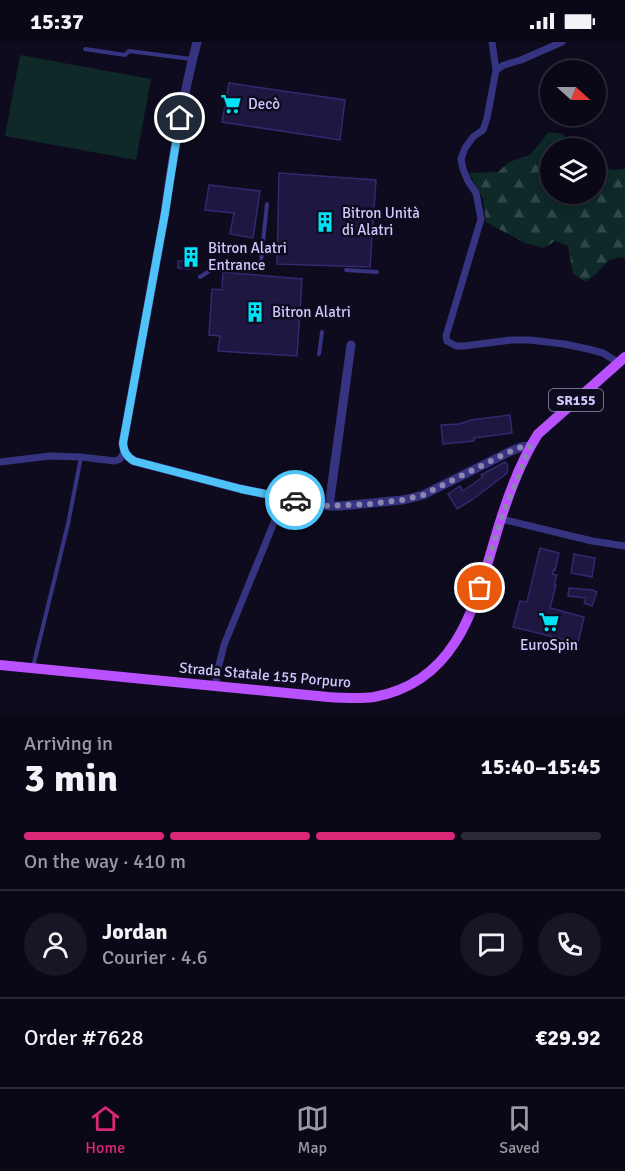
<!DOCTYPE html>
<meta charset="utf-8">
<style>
body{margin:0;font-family:Signika,sans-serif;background:#181624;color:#f1f3f6;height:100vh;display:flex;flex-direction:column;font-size:22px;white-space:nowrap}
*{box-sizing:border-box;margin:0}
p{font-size:20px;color:#999aa1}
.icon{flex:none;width:33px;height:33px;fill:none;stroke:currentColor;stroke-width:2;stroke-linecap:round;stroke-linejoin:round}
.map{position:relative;height:673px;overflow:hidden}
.details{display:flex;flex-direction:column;background:#0a0817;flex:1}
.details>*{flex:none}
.needle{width:39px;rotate:111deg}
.fabs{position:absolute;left:540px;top:18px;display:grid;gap:12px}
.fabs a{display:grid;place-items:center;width:66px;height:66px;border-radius:50%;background:#0a0817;box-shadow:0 3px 15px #0003,0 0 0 2px #2a2936;font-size:30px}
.pin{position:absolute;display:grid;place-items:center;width:51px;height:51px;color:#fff;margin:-26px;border:3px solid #fff;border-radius:50%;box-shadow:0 2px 6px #0007}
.courier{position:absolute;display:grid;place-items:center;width:60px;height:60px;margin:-30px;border:4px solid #4fc3f7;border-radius:50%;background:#fff;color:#222;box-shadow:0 2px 8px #0007}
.summary em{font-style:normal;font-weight:700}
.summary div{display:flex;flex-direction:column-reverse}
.summary{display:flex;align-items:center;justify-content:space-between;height:102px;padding:0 24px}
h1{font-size:39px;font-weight:700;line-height:45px}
.bar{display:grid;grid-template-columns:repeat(4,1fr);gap:9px 6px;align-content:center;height:72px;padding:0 24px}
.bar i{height:8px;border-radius:4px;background:#2a2936}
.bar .on{background:#db2777}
.bar p{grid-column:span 4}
.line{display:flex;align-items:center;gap:15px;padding:0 24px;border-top:2px solid #2a2936}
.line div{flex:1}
.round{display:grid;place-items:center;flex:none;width:63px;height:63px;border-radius:32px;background:#181624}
.status{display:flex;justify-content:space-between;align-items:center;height:42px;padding:0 30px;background:#0a0817;direction:ltr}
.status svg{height:16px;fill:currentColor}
.tabs{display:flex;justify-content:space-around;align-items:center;height:84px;border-top:2px solid #2a2936;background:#0a0817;font-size:16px;color:#999aa1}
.tabs a{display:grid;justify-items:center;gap:3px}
.tabs .on{color:#db2777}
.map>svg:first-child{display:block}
</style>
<div class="status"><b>15:37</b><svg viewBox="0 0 49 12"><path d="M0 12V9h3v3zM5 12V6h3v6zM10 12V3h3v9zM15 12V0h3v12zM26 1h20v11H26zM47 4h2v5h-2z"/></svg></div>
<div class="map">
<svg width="625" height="673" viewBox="0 0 625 673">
<defs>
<pattern id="forest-firs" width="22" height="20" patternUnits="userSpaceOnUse" patternTransform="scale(1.5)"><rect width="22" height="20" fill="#0e2928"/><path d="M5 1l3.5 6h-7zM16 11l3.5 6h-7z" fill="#304748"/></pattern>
</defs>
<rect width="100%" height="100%" fill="#0e0b1f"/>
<path fill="url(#forest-firs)" d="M549,90L563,92L570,106H550V152H596V123L612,128L625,127V217L622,215L609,218L597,231L586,240L573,232L568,204L555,199L544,206L525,201L486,180L483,157L469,131L498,130L509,120L530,113Z"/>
<path fill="#0e2928" d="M20,13L151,37L136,118L5,94Z"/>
<path fill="#1e1741" stroke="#34286e" stroke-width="1.5" d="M229,41L345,58L340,98L222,80Z
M279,131L376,138L370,225L277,222Z
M209,143L260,149L253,196L230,192L234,171L205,168Z
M197,210V223L190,227L178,226V219H183L185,211Z
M223,230L302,237L297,314L218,309L220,294L209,293L212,247L222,248Z
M510,373L512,391L474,396V399L443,402L441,383L459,382L471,378Z
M505,420L508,424L507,431L472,458L457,467L448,452L460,444L463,449L483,435L481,433Z
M540,506L559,511L555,528L554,527L552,532L557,533L554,543H556L550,566L584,575L578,601L513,585L520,559L527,560Z
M574,512L595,516L592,535L571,531Z
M569,546L592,548L597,550L592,564L584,561L586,556L568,554Z"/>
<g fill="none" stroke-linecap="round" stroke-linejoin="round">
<path stroke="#363480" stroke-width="4" d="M85,7L125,13L129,9L191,17
M346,228L377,230
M200,235L214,226L254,225L261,219L267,162
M319,312L322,290
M33,625L68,482L81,415"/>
<path stroke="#363480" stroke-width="7" d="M492,0L496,28
M562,0L521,18L504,23L496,28L487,76L483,88L473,95L465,106L461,117L463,127L468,139L476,151L481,177L446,294L447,299L456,304H464L511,298H530L564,302L588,307L603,311L619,321
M0,420L50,414L81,415L115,419L120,417L124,410
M501,477L592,499L625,504
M215,645L218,627L224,603L284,456"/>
<path stroke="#363480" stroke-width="9" d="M197,0C182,56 173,113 165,171L123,401C124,410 126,414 134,419L241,447L311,461L329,464H340L403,458L423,453L509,410L521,405L530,404
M329,464L351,303"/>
<path stroke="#ba51ff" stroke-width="10" d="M0,623L328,655C343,656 359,657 374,655C463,639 477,553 500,480C509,451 522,417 538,392L625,315"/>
</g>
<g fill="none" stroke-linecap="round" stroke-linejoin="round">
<path stroke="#8b87b1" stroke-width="6" stroke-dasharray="0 10.8" d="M295,458L329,464L369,462L403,458L423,453L509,410L521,405L530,404L501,477L480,546"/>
<path stroke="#4fc3f7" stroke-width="8" d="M180,76L170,138L165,171L123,401C124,410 126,414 134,419L241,447L295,458"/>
</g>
<defs>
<g id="supermarket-bare" transform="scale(1.62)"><path d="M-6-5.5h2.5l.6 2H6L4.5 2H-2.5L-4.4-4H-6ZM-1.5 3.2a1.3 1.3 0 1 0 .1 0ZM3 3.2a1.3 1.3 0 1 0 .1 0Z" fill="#00e2f5" stroke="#0e0b1f" stroke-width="2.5" paint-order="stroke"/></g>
<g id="building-bare" transform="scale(1.62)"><path d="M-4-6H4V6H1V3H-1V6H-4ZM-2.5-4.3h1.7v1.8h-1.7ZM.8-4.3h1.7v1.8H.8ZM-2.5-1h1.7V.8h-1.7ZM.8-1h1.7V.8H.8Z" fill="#00e2f5" stroke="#0e0b1f" stroke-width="2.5" paint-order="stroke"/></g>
</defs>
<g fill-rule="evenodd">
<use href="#supermarket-bare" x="231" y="62"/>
<use href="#building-bare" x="325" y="180"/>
<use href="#building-bare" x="191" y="215"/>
<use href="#building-bare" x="255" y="270"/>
<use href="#supermarket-bare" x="549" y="580"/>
</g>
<g text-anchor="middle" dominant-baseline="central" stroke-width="5" stroke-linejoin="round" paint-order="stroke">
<rect fill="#0e0b1f" stroke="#9491bc" stroke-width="1.5" x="549" y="347" width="54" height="22" rx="4.5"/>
<g font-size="14" font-weight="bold" fill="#cecaff">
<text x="576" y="358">SR155</text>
</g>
<g font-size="15" fill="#cecaff" stroke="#0e0b1f" text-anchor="start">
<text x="248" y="62">Decò</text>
<text x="342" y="171">Bitron Unità<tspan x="342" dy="17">di Alatri</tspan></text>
<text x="208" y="206">Bitron Alatri<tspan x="208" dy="17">Entrance</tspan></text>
<text x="272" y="270">Bitron Alatri</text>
<text x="549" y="603" text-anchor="middle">EuroSpin</text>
</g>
<g font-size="15" fill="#cecaff" stroke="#0e0b1f">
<text transform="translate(265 633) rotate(5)">Strada Statale 155 Porpuro</text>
</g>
</g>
</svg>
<div class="fabs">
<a><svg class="needle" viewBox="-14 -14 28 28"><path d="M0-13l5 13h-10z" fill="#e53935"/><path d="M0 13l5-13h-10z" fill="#999aa1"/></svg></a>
<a><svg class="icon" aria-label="layers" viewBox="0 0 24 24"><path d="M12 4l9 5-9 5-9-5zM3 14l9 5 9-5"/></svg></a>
</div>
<div class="pin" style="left:480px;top:546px;background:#ea580c"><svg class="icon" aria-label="bag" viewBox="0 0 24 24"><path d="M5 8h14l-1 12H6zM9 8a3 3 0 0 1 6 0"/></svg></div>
<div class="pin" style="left:180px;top:76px;background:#1f2937"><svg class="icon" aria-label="home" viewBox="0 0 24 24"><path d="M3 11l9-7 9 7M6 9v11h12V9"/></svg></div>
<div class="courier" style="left:295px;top:458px"><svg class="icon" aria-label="car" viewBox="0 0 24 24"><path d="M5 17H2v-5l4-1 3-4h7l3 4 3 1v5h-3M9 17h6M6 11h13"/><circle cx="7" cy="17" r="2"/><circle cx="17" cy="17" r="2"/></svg></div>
</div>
<section class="details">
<div class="summary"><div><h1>3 min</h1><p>Arriving in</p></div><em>15:40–15:45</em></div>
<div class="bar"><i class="on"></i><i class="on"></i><i class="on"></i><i></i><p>On the way · 410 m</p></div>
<div class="line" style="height:108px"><a class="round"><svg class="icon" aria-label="person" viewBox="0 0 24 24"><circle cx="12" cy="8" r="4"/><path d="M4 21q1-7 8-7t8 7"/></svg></a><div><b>Jordan</b><p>Courier · 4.6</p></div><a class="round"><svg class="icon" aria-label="chat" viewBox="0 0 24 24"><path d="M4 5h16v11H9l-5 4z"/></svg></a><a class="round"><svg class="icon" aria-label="phone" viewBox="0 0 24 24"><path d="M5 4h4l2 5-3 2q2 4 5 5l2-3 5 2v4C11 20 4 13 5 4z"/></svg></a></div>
<div class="line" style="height:78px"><div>Order #7628</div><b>€29.92</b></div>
</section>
<nav class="tabs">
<a class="on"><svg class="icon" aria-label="home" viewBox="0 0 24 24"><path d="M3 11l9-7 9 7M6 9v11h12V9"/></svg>Home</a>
<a><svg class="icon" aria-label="map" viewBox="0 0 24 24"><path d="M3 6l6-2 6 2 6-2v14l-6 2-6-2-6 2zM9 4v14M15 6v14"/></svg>Map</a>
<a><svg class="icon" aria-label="saved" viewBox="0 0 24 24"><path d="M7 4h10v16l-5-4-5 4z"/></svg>Saved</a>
</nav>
